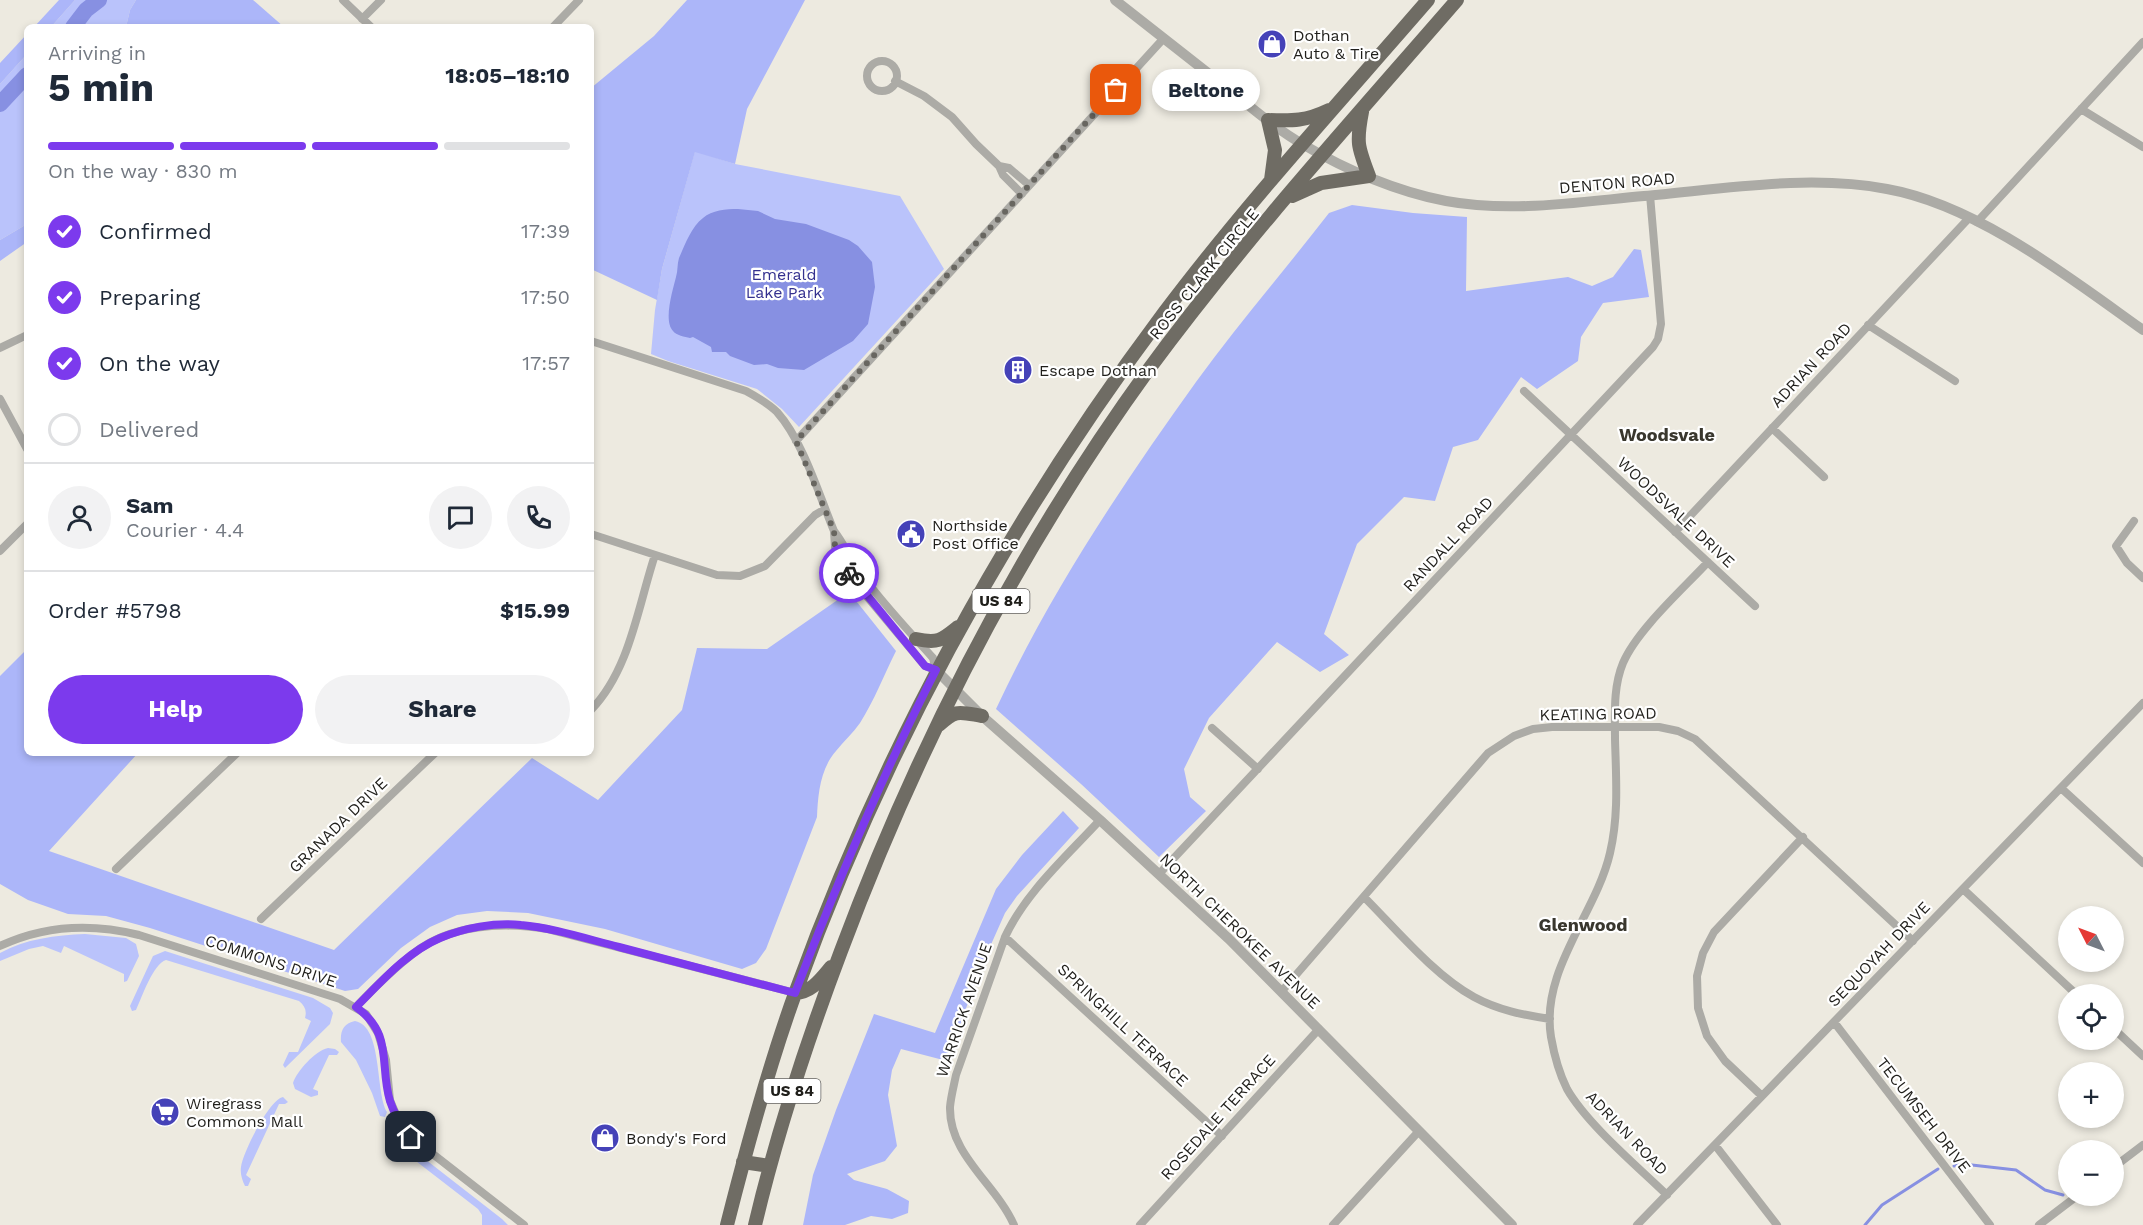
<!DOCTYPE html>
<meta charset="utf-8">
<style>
body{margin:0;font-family:"Work Sans",sans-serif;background:#f2f2f3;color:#1f2937;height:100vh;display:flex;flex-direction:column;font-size:22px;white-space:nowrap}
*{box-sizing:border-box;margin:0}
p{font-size:20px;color:#747a83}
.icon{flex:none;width:33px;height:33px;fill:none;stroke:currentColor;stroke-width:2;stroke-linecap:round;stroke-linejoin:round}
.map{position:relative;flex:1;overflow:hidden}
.panel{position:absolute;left:24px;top:24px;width:570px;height:732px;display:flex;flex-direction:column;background:#fff;border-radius:9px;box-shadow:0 3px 9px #0003}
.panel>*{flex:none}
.needle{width:39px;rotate:312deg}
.controls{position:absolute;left:2058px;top:906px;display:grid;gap:12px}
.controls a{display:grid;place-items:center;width:66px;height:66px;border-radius:50%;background:#fff;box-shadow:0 3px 9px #0003;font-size:30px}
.pin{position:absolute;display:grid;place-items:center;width:51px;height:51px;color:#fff;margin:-26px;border-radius:12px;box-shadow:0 3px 9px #0006}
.courier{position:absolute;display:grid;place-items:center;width:60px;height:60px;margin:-30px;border:4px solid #7c3aed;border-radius:50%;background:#fff;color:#222;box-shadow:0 2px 8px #0007}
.bubble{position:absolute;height:42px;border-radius:21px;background:#fff;box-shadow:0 3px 9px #0003;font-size:20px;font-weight:700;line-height:42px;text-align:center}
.head em{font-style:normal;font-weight:700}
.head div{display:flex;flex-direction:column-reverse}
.head{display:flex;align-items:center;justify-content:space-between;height:102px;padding:0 24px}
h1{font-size:39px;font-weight:700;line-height:45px}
.bar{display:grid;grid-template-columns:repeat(4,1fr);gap:9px 6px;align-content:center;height:72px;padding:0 24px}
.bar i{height:8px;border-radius:4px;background:#e0e1e3}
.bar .active{background:#7c3aed}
.bar p{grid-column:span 4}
.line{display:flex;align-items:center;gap:15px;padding:0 24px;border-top:2px solid #e0e1e3}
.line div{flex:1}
.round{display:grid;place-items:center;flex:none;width:63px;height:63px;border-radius:32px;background:#f2f2f3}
ol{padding:0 24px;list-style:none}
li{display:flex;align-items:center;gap:18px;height:66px}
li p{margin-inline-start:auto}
li .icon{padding:6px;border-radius:50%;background:#7c3aed;color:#fff;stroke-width:4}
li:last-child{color:#747a83}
li i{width:33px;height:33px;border:3px solid #e0e1e3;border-radius:50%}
.cta{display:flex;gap:12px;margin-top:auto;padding:12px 24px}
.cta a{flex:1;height:69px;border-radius:36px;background:#7c3aed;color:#fff;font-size:24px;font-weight:700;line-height:69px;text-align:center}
.cta a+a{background:#f2f2f3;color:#1f2937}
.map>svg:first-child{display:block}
</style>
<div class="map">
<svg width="2143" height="1225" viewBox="0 0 2143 1225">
<rect width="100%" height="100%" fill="#edeae0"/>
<path fill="#bac3fb" d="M75,0H136L130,10L126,27H51Z
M27,54V224L0,240V84Z
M695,151L735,164L900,196L944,269L799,427L782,409L757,389L668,361L651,354L655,310L662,269Z
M85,934L126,938L136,944L139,956L127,981L124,982V974L64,946L61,953L43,946L29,949L0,961V953C25,939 56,935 85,934Z
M165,951L313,998L330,1008L333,1013L330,1024L285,1068L283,1065L289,1052H298L311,1021L305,1018C307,1011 305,1006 299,1001L166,960C153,964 142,997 136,1010L132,1011L130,1006L153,956Z
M355,1021C383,1026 375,1092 387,1112L385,1117L380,1116L372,1093L356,1060L341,1042C340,1031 344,1023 355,1021Z
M328,1048L335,1049L339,1052L337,1055H329L313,1089L318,1091V1095L311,1097L295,1089L293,1083C297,1071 315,1051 328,1048Z
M283,1097L288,1102L285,1104H279L246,1175L251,1179L248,1186H245C242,1180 240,1173 241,1167C243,1152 269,1100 283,1097Z
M390,1128L395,1129L412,1149L502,1219L508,1225H482V1215L478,1209L399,1148L389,1132Z"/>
<path fill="#acb6f9" d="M59,0H75L51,27H34Z
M136,0H253L284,27H126L130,10Z
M687,0H805L747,109L735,164L695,152L662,269L657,300L591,269V88L654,36Z
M27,34V54L0,84V63Z
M1352,205L1413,213L1467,217L1466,291L1568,277L1592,286L1613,277L1634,249L1641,250L1649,297L1603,303L1581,337L1578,361L1537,389L1521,377L1478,440L1453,447L1435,501L1404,497L1357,544L1324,634L1349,655L1320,672L1277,642L1209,718L1184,769L1190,797L1206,811L1159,857L1081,784L996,709C1050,593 1122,485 1196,382C1238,324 1285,270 1329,213Z
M27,224V242L0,261V240Z
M849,592L896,651C884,675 874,701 860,723C853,733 844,741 836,751C820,769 818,795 817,817L766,949L756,963L742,969L605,929L528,913L487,911L457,915L430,927L401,948L358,989L345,991L150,928L106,916L68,914L28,900L0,884V676L27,649V753H138L49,851L334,950L532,758L598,800L682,710L697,648L767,649Z
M1063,811L1079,828L1017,896L1005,913L981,967L947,1061L901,1049L892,1070L888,1095L897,1146L885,1161L847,1174L854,1180L887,1189L909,1201L908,1213L892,1219L871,1216L845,1225H803L813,1175L836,1110L874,1014L935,1033L996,889L1022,855Z"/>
<path fill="#8790e2" d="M738,209L758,211L775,219L806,224L849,240L858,246L872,262L875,287L868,324L853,341L804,370L778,368L767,364L754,365L730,356L726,352H712L711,347L693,337L690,338C685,337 676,335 673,331C663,321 673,289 676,277C678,271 677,264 679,258C685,245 691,227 703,218C712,210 726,209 738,209Z"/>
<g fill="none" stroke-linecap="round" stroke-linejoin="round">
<path stroke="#8790e2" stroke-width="3" d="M1954,1166L1963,1164L2016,1170L2045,1190L2063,1195
M1865,1225L1882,1205L1938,1169"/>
<path stroke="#8790e2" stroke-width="16" d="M73,27L86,10L99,0
M0,104L27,75"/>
<path stroke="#acaba6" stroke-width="8" d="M343,0L371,27
M362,19L381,0
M553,27L579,0
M867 76a15 15 0 1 1 30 0a15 15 0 1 1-30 0Z
M895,81L924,96L952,117L976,144L999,166L1003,175L1022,194
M2081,109L2143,147
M999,166L1009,168L1029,185
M1977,222L2143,42
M1868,325L1955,381
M591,341L746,391C757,397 768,403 777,412C803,441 819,495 834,531C845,545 851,561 862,575C883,604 909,631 933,658L936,670
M0,348L27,335
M1524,391L1755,606
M0,399L27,449
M1772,428L1824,477
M796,441L1164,38
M2134,521L2116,546L2127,563L2143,578
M834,532L835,547L853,580L925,666L936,670
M1675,532L1969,218
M591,534L717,575L740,576L765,566L815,515L825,509
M0,551L27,524
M591,710C630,670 638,606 655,555
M1212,728L1258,769
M2061,788L2143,863
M116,869L237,753
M1159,874L1653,347L1658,339L1661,324L1650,195
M1963,889L2076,994
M1364,897C1396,929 1434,975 1474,997C1498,1010 1523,1015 1550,1019
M261,919L435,753
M1005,937L1222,1136
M0,946C45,925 91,923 139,935L340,999L366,1014L378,1033L386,1060L390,1100L397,1117L411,1137L524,1225
M1282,991L1488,753L1514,736L1533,729L1552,727H1659L1678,731L1695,739L1913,941
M356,1007C374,988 393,969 414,953C451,924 503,922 547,929L795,993
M1834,1022L1990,1225
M2114,1029L2143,1056
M1762,1096L1725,1061L1707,1036L1698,1008L1697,976L1703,953L1714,932L1803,837
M1715,1145L1777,1225
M2114,1167L2143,1145
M1667,1195C1637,1166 1587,1124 1567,1089C1559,1073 1554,1054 1551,1037C1540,970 1596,914 1610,853C1619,815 1616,777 1615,739C1615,714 1613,687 1623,663C1637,630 1683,589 1708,562
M1014,1225C996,1184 949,1155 950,1107C951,1096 954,1085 956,1075L1005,937C1026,892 1066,857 1100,820
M1140,1225L1319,1029
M1333,1225L1419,1131
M1637,1225L2143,703
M2039,1225L2077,1196"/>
<path stroke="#acaba6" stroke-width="10" d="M1115,0C1152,29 1190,59 1227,88C1252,108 1276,129 1304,145C1346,170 1398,192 1446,201C1511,213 1579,202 1644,196C1723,189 1809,174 1887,189C1977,205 2070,278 2143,330
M936,670L982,716L1100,820L1229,939L1512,1225"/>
<path stroke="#6f6c64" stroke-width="14" d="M1271,180L1275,150L1268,120C1293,121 1306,121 1329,110
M1292,196L1321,183L1369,176C1358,147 1356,143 1362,112
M916,639C938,644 942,640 958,627
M939,725C956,709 959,712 982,716
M795,993C812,992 820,980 831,967
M743,1162L770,1166
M727,1225C747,1146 768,1068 796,991C884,748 1009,520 1164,313C1246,204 1339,103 1428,0
M755,1225C777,1132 807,1041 841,951C918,745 1019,548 1149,369C1244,240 1352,121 1457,0"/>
</g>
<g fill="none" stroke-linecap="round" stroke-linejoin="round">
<path stroke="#686660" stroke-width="6" stroke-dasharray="0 10.8" d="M849,573L835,547L834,531L796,441L1116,90"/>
<path stroke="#7c3aed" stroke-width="8" d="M411,1137C402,1126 394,1114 390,1101C379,1065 394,1034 356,1007C381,982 407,952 440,938C464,928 495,922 521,925C554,928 587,939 619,947C677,962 736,978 795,993C837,883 882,775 936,670L925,666L849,573"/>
</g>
<defs>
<g id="shop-disc" transform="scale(1.5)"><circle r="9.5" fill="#4542b8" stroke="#fff"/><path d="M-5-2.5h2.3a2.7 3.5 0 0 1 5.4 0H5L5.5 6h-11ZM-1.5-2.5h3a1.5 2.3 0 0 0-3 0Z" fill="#fff"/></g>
<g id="building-disc" transform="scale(1.5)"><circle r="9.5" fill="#4542b8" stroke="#fff"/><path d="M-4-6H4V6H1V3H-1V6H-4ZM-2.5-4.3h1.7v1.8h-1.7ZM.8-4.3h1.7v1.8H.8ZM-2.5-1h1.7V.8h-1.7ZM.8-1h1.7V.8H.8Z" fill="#fff"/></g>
<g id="civic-disc" transform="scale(1.5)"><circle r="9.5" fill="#4542b8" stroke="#fff"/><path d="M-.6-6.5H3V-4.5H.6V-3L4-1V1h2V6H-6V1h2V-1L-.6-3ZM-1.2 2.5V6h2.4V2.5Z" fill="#fff"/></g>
<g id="supermarket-disc" transform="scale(1.5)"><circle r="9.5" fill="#4542b8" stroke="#fff"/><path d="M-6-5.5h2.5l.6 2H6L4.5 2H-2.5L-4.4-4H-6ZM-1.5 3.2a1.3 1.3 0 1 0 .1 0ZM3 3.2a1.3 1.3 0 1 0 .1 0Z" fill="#fff"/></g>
</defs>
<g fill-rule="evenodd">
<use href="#shop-disc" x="1272" y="44"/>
<use href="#building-disc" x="1018" y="370"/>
<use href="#civic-disc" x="911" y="534"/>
<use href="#supermarket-disc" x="165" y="1112"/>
<use href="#shop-disc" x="605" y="1138"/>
</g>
<g text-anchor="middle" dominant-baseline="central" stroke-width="4.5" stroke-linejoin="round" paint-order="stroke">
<g fill="#fff" stroke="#63625f" stroke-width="1.5">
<rect x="972.5" y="589" width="57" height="24" rx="4.5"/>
<rect x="763.5" y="1079" width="57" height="24" rx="4.5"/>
</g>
<g font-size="15" font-weight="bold" fill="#201f1b">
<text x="1001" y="601">US 84</text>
<text x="792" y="1091">US 84</text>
</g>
<g font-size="16" fill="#201f1b" stroke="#fff" text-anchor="start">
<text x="1293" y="35">Dothan<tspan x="1293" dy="18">Auto &amp; Tire</tspan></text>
<text x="1039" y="370">Escape Dothan</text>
<text x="932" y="525">Northside<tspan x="932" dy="18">Post Office</tspan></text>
<text x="186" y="1103">Wiregrass<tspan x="186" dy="18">Commons Mall</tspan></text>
<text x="626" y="1138">Bondy's Ford</text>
</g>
<g font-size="16" fill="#201f1b" stroke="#fff">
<text transform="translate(1617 183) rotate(-5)">DENTON ROAD</text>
<text transform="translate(1204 274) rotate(-51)">ROSS CLARK CIRCLE</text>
<text transform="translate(1811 365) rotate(-47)">ADRIAN ROAD</text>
<text transform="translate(1676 512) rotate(43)">WOODSVALE DRIVE</text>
<text transform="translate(1448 544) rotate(-47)">RANDALL ROAD</text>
<text transform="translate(1598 714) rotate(-1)">KEATING ROAD</text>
<text transform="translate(338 825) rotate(-44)">GRANADA DRIVE</text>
<text transform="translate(1240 931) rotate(44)">NORTH CHEROKEE AVENUE</text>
<text transform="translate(1879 954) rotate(-46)">SEQUOYAH DRIVE</text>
<text transform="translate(271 961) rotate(18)">COMMONS DRIVE</text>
<text transform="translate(964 1010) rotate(-71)">WARRICK AVENUE</text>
<text transform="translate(1123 1025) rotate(43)">SPRINGHILL TERRACE</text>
<text transform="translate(1924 1115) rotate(52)">TECUMSEH DRIVE</text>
<text transform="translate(1218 1117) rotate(-48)">ROSEDALE TERRACE</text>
<text transform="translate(1627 1133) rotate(46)">ADRIAN ROAD</text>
</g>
<g font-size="16" fill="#34318f" stroke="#fff">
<text x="784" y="274">Emerald<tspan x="784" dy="18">Lake Park</tspan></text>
</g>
<g font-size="18" font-weight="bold" fill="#39372e" stroke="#fff">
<text x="1667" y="434">Woodsvale</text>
<text x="1583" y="924">Glenwood</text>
</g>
</g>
</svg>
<div class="controls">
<a><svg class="needle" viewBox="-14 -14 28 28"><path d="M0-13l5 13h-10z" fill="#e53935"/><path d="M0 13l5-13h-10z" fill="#747a83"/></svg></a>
<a><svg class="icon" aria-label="locate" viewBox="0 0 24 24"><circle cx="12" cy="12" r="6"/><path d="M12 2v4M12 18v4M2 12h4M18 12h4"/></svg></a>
<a>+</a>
<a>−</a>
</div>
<div class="pin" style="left:1116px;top:90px;background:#ea580c"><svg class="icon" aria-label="bag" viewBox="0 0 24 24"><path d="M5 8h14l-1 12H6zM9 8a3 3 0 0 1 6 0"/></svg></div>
<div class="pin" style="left:411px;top:1137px;background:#1f2937"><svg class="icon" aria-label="home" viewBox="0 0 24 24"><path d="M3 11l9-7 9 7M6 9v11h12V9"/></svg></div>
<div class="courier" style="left:849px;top:573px"><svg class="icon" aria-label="bike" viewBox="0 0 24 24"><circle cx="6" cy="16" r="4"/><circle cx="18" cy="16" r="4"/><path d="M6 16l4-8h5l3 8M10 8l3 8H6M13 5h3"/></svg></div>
<div class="bubble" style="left:1152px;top:69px;width:108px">Beltone</div>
<section class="panel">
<div class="head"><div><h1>5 min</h1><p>Arriving in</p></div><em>18:05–18:10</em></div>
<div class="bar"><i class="active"></i><i class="active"></i><i class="active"></i><i></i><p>On the way · 830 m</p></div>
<ol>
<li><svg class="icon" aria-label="check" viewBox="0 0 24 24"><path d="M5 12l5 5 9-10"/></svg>Confirmed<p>17:39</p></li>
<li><svg class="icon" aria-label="check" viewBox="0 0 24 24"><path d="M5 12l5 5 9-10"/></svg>Preparing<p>17:50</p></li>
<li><svg class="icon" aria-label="check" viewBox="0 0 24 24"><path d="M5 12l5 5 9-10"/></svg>On the way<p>17:57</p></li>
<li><i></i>Delivered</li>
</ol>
<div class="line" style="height:108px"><a class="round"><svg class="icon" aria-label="person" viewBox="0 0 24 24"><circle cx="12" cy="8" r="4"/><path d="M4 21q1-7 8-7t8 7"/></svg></a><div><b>Sam</b><p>Courier · 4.4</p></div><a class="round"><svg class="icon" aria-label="chat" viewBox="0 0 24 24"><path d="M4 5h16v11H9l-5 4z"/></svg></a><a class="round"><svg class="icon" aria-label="phone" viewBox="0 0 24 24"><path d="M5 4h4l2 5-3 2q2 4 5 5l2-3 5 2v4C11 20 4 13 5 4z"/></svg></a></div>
<div class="line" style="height:78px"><div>Order #5798</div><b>$15.99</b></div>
<div class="cta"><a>Help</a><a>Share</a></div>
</section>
</div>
